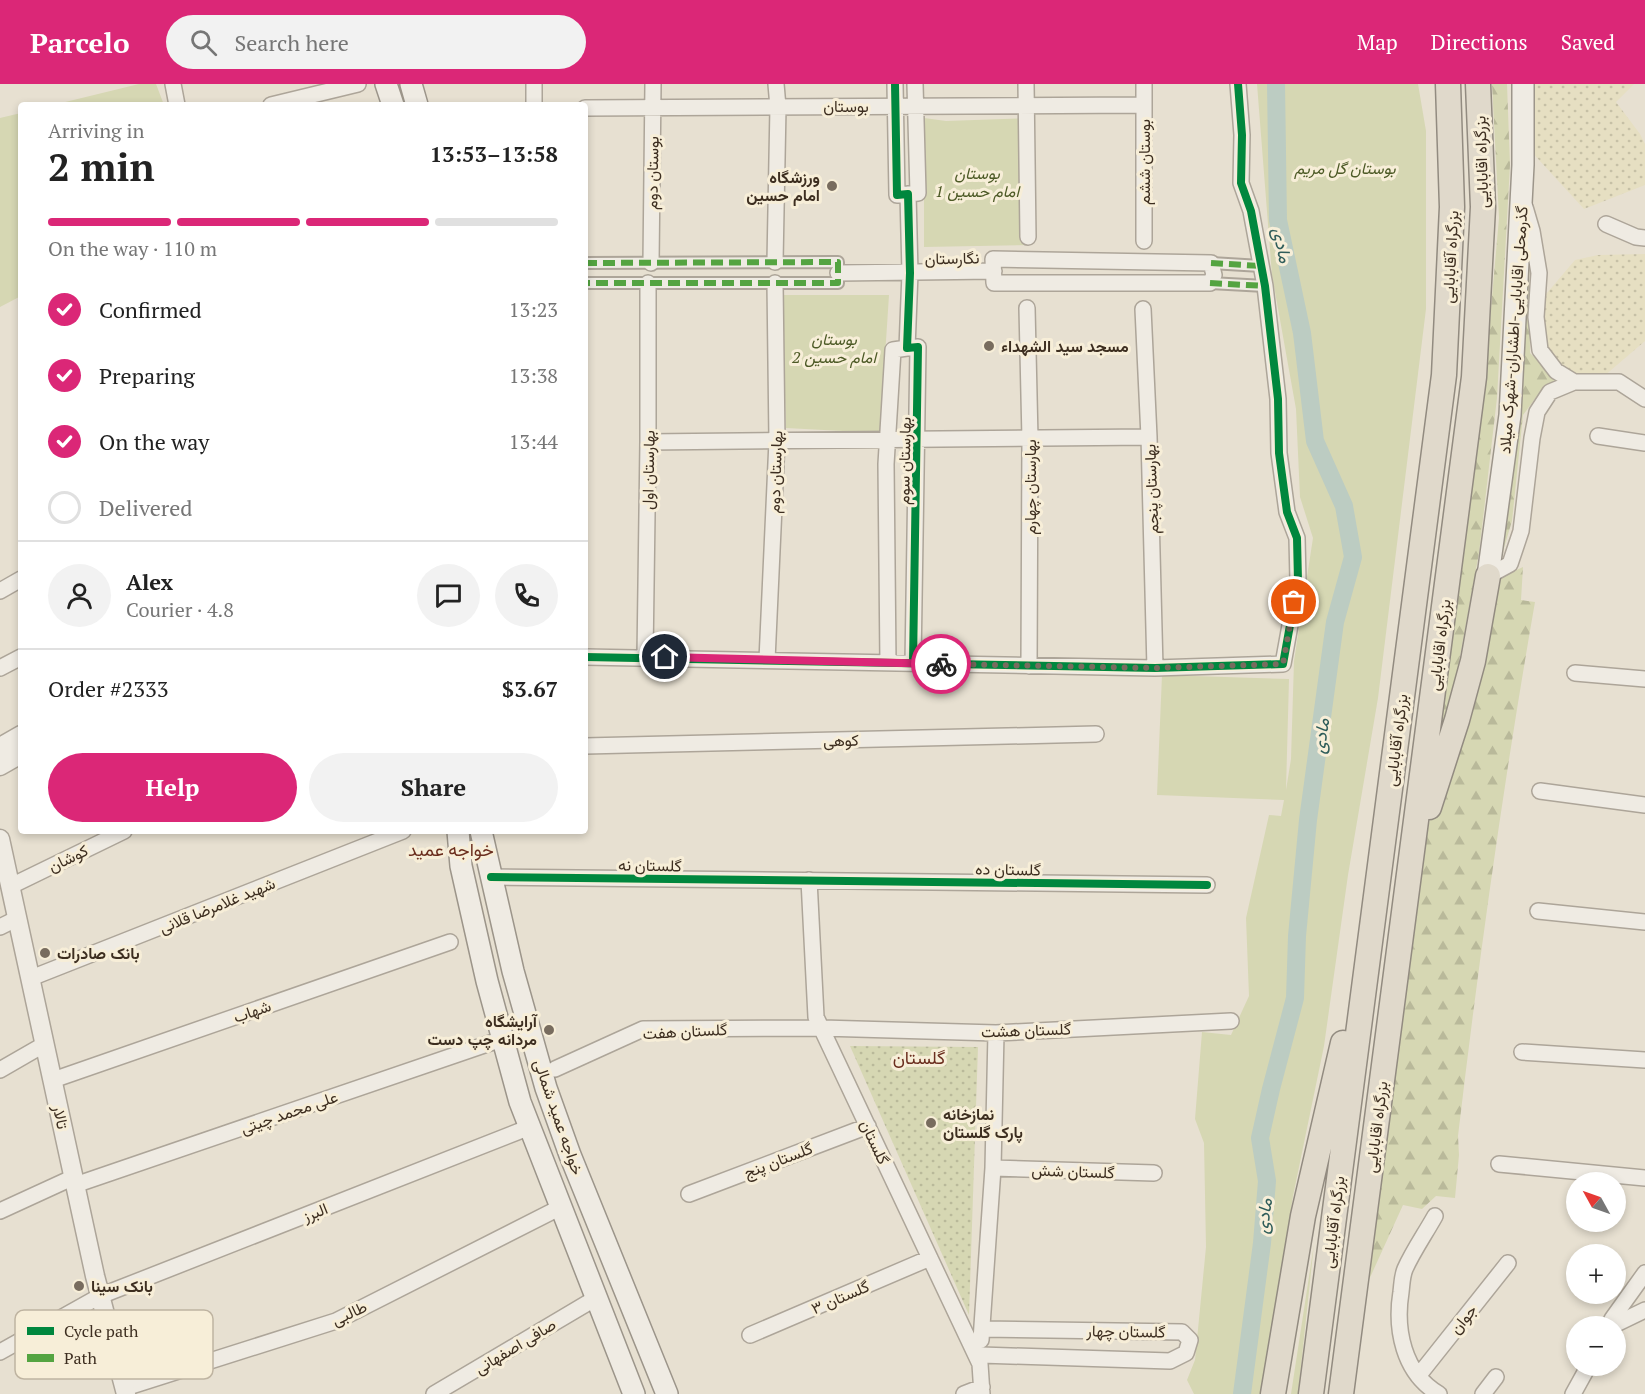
<!DOCTYPE html>
<meta charset="utf-8">
<style>
body{margin:0;font-family:"PT Serif",Vazirmatn,serif;background:#f2f2f2;color:#222;height:100vh;display:flex;flex-direction:column;font-size:22px;white-space:nowrap}
*{box-sizing:border-box;margin:0}
p{font-size:20px;color:#767676}
.icon{flex:none;width:33px;height:33px;fill:none;stroke:currentColor;stroke-width:2;stroke-linecap:round;stroke-linejoin:round}
.map{position:relative;flex:1;overflow:hidden}
.side{position:absolute;left:18px;top:18px;width:570px;height:732px;display:flex;flex-direction:column;background:#fff;border-radius:6px;box-shadow:0 3px 9px #0003}
.side>*{flex:none}
.needle{width:39px;rotate:310deg}
.buttons{position:absolute;left:1566px;top:1088px;display:grid;gap:12px}
.buttons a{display:grid;place-items:center;width:60px;height:60px;border-radius:50%;background:#fff;box-shadow:0 3px 9px #0003;font-size:30px}
.pin{position:absolute;display:grid;place-items:center;width:51px;height:51px;color:#fff;margin:-26px;border:3px solid #fff;border-radius:50%;box-shadow:0 2px 6px #0007}
.courier{position:absolute;display:grid;place-items:center;width:60px;height:60px;margin:-30px;border:4px solid #db2777;border-radius:50%;background:#fff;color:#222;box-shadow:0 2px 8px #0007}
.head em{font-style:normal;font-weight:600}
.head div{display:flex;flex-direction:column-reverse}
.head{display:flex;align-items:center;justify-content:space-between;height:102px;padding:0 30px}
h1{font-size:39px;font-weight:600;line-height:45px}
.bar{display:grid;grid-template-columns:repeat(4,1fr);gap:9px 6px;align-content:center;height:72px;padding:0 30px}
.bar i{height:8px;border-radius:4px;background:#e0e0e0}
.bar .selected{background:#db2777}
.bar p{grid-column:span 4}
.line{display:flex;align-items:center;gap:15px;padding:0 30px;border-top:2px solid #e0e0e0}
.line div{flex:1}
.round{display:grid;place-items:center;flex:none;width:63px;height:63px;border-radius:32px;background:#f2f2f2}
ol{padding:0 30px;list-style:none}
li{display:flex;align-items:center;gap:18px;height:66px}
li p{margin-inline-start:auto}
li .icon{padding:6px;border-radius:50%;background:#db2777;color:#fff;stroke-width:4}
li:last-child{color:#767676}
li i{width:33px;height:33px;border:3px solid #e0e0e0;border-radius:50%}
.primary-button{display:flex;gap:12px;margin-top:auto;padding:12px 30px}
.primary-button a{flex:1;height:69px;border-radius:36px;background:#db2777;color:#fff;font-size:24px;font-weight:600;line-height:69px;text-align:center}
.primary-button a+a{background:#f2f2f2;color:#222}
header{display:flex;align-items:center;gap:36px;box-sizing:border-box;height:84px;padding:0 30px;background:#db2777;color:#fff}
header strong{font-size:28px}
nav{display:flex;gap:33px;margin-inline-start:auto;font-size:21px}
.search{width:420px;height:54px;background:#f2f2f2;display:flex;align-items:center;gap:15px;box-sizing:border-box;padding:0 21px;border-radius:33px;color:#767676;font-size:22px}
.map>svg:first-child{display:block}
</style>
<header>
<strong>Parcelo</strong>
<div class="search"><svg class="icon" aria-label="search" viewBox="0 0 24 24"><circle cx="10" cy="10" r="6"/><path d="M15 15l6 6"/></svg>Search here</div>
<nav><a>Map</a><a>Directions</a><a>Saved</a></nav>
</header>
<div class="map">
<svg width="1645" height="1310" viewBox="0 0 1645 1310">
<defs>
<pattern id="farmland-dots" width="8" height="8" patternUnits="userSpaceOnUse" patternTransform="scale(1.5)"><rect width="8" height="8" fill="#e6dfc2"/><path d="M2 2h.1M6 6h.1" fill="none" stroke="#c6c0a6" stroke-width="1.8" stroke-linecap="round"/></pattern>
<pattern id="grass-dots" width="8" height="8" patternUnits="userSpaceOnUse" patternTransform="scale(1.5)"><rect width="8" height="8" fill="#d6d7b3"/><path d="M2 2h.1M6 6h.1" fill="none" stroke="#b9b99a" stroke-width="1.8" stroke-linecap="round"/></pattern>
<pattern id="forest-firs" width="22" height="20" patternUnits="userSpaceOnUse" patternTransform="scale(1.5)"><rect width="22" height="20" fill="#d6d7b3"/><path d="M5 1l3.5 6h-7zM16 11l3.5 6h-7z" fill="#b9b99a"/></pattern>
</defs>
<rect width="100%" height="100%" fill="#e7e0d1"/>
<path fill="url(#farmland-dots)" d="M1528,0H1634L1616,18L1640,50L1645,60V101L1584,125L1528,64Z
M1645,170V257L1603,293H1575L1558,283L1543,264L1541,216L1575,176L1598,171Z"/>
<path fill="url(#grass-dots)" d="M850,962L978,963L969,1231Z"/>
<path fill="url(#forest-firs)" d="M1492,0H1507L1510,81L1497,314L1479,469L1458,583L1436,669L1485,292L1499,134Z
M1529,166L1530,269L1558,297L1537,312L1523,331L1512,437L1500,477Z
M1523,483L1521,516L1535,518C1504,695 1479,874 1458,1052L1459,1071L1455,1114L1436,1112L1422,1125L1403,1121L1368,1198L1378,1077L1422,761L1450,676L1493,497Z"/>
<path fill="#d6d7b3" d="M139,0H156L164,21H53Z
M1257,0H1418L1426,47V225L1378,614L1348,791L1324,962L1293,1112L1263,1310H1194L1187,1296L1195,1276L1206,1163L1204,1059L1195,1035L1202,948L1231,951L1249,912L1246,834L1269,731L1281,732L1284,716L1157,711L1162,591L1289,595L1286,706L1291,675L1294,577L1313,454L1300,413L1296,325L1272,191Z
M21,29V212L0,223V34Z
M924,34L946,37L1029,34L1031,161L924,163Z
M782,211H889L880,349L786,344Z
M1314,1160L1298,1310H1291Z"/>
<g fill="none" stroke-linecap="round" stroke-linejoin="round">
<path stroke="#bcccc2" stroke-width="18" d="M1242,1310L1262,1159L1267,1097L1260,1054L1271,1005L1295,914L1297,852L1308,736L1335,538L1353,473L1344,422L1315,357L1302,249L1278,136L1276,0"/>
<g stroke="#ada599" stroke-width="14">
<path id="pedestrian" d="M585,179L838,178V199H585
M1211,179L1261,182
M1210,199L1265,202"/>
</g>
<g stroke="#ada599" stroke-width="18">
<path id="minor" d="M173,0L177,21
M895,0L897,111L908,110L910,189L907,264L918,263L913,579
M1026,0L1028,153
M1144,0V157
M271,21L358,0
M534,21V0
M585,24L1143,21
M908,110L918,109L915,0
M1525,123L1532,147L1539,189L1536,233L1540,266L1556,287L1574,298
M1606,140L1636,153L1645,154
M993,175L1211,179L1214,191L1210,199H994Z
M775,178L778,23L776,0
M651,179L653,0
M838,189L994,187
M1027,224L1030,355L1029,582
M1143,225L1149,353L1155,584
M1598,352L1645,359
M648,358L1149,353
M1488,492L1510,480L1521,447L1532,354L1537,328L1550,308L1574,298H1619L1645,315
M0,507L21,495
M585,573L1155,584L1283,580L1298,497L1297,454L1287,428L1279,369L1278,315L1265,202L1251,127L1241,99L1242,51L1238,0
M645,573L648,358V199
M767,576L777,357L775,199
M888,579L886,380L893,266L907,264
M0,584L21,573
M1575,589L1645,595
M585,662L1096,650
M1540,707L1645,721
M491,793L1207,801
M809,796L816,933L980,1280L982,1310
M11,802L124,747
M1538,827L1645,838
M0,843L18,834
M31,894L403,747
M1522,968L1645,976
M555,985L643,945L822,944L996,949L1231,937
M0,986L45,960
M53,996L450,858
M1499,1080L1645,1094
M993,1084L1154,1089
M75,1101L502,955
M689,1110L868,1042
M0,1127L74,1093
M1435,1132C1425,1150 1413,1167 1405,1185C1402,1192 1402,1200 1401,1208C1395,1245 1403,1289 1439,1310
M1645,1189L1612,1235L1614,1241L1645,1226
M750,1251L930,1174
M981,1256L993,1084L996,949
M0,1268L100,1212L530,1043
M981,1271L1170,1277L1186,1269L1190,1256L1182,1248L982,1245
M1419,1291L1508,1179
M125,1304L336,1237L561,1123
M434,1310L596,1214
M964,1310L982,1303
M1483,1310L1496,1293
M1573,1310L1589,1281"/>
</g>
<g stroke="#ada599" stroke-width="21">
<path id="tertiary" d="M0,663L21,651
M0,682L21,670
M0,755L95,1192L126,1310"/>
</g>
<g stroke="#9c958a" stroke-width="24">
<path id="secondary" d="M386,0L393,21
M411,0L417,21
M1488,492L1510,331L1523,81V0
M458,747L461,782L487,897L520,1018L634,1310
M481,747L513,887L546,1004L570,1071L667,1310"/>
</g>
<g stroke="#928b80" stroke-width="27">
<path id="trunk" d="M1429,723L1457,636L1473,577L1488,492
M1273,1310L1303,1132L1343,959
M1311,1310L1444,291L1452,123L1448,0
M1341,1310L1474,293L1483,123L1478,0"/>
</g>
<use href="#pedestrian" stroke="#efebe3" stroke-width="10"/>
<use href="#minor" stroke="#efebe3" stroke-width="15"/>
<use href="#tertiary" stroke="#efebe3" stroke-width="18"/>
<use href="#secondary" stroke="#efebe3" stroke-width="21"/>
<use href="#trunk" stroke="#e0d9cb" stroke-width="24"/>
<path stroke="#54a441" stroke-width="6" stroke-dasharray="12 6" stroke-linecap="butt" d="M585,179L838,178V199H585
M1211,179L1261,182
M1210,199L1265,202"/>
<g stroke="#f7eed8" stroke-width="11">
<path id="cycleway" d="M895,0L897,111L908,110L910,189L907,264L918,263L913,579
M585,573L1155,584L1283,580L1298,497L1297,454L1287,428L1279,369L1278,315L1265,202L1251,127L1241,99L1242,51L1238,0
M491,793L1207,801"/>
</g>
<use href="#cycleway" stroke="#00873e" stroke-width="8"/>
</g>
<g fill="none" stroke-linecap="round" stroke-linejoin="round">
<path stroke="#786c5e" stroke-width="6" stroke-dasharray="0 10.8" d="M941,580L1155,584L1283,580L1294,518"/>
<path stroke="#db2777" stroke-width="8" d="M665,573L941,580"/>
</g>
<g fill="#786c5e" stroke="#f7eed8" stroke-width="2">
<circle cx="832" cy="102" r="6"/>
<circle cx="989" cy="262" r="6"/>
<circle cx="45" cy="869" r="6"/>
<circle cx="549" cy="946" r="6"/>
<circle cx="931" cy="1039" r="6"/>
<circle cx="79" cy="1202" r="6"/>
</g>
<g text-anchor="middle" dominant-baseline="central" stroke-width="6" stroke-linejoin="round" paint-order="stroke">
<g font-size="16" fill="#3d2e20" stroke="#f7eed8">
<text x="846" y="22">بوستان</text>
<text transform="translate(1144 78) rotate(-90)">بوستان ششم</text>
<text transform="translate(1481 78) rotate(-92)">بزرگراه اقابابایی</text>
<text transform="translate(652 89) rotate(-89)">بوستان دوم</text>
<text transform="translate(1450 173) rotate(-87)">بزرگراه آقابابایی</text>
<text transform="translate(952 174) rotate(-1)">نگارستان</text>
<text transform="translate(1513 246) rotate(-86)">گذرمحلی اقابابایی-اطشاران-شهرک میلاد</text>
<text transform="translate(904 377) rotate(-89)">بهارستان سوم</text>
<text transform="translate(648 386) rotate(-89)">بهارستان اول</text>
<text transform="translate(775 388) rotate(-88)">بهارستان دوم</text>
<text transform="translate(1030 403) rotate(-90)">بهارستان چهارم</text>
<text transform="translate(1151 405) rotate(-92)">بهارستان پنجم</text>
<text transform="translate(1439 561) rotate(-83)">بزرگراه اقابابایی</text>
<text transform="translate(841 656) rotate(-1)">کوهی</text>
<text transform="translate(1396 656) rotate(-83)">بزرگراه آقابابایی</text>
<text transform="translate(68 774) rotate(-26)">کوشان</text>
<text transform="translate(650 781) rotate(1)">گلستان نه</text>
<text transform="translate(1008 785) rotate(1)">گلستان ده</text>
<text transform="translate(217 821) rotate(-22)">شهید غلامرضا قلانی</text>
<text transform="translate(252 927) rotate(-19)">شهاب</text>
<text transform="translate(1026 946) rotate(-2)">گلستان هشت</text>
<text transform="translate(685 947) rotate(-3)">گلستان هفت</text>
<text transform="translate(289 1028) rotate(-19)">علی محمد چیتی</text>
<text transform="translate(61 1033) rotate(78)">تالار</text>
<text transform="translate(559 1033) rotate(71)">خواجه عمید شمالی</text>
<text transform="translate(1376 1043) rotate(-83)">بزرگراه اقابابایی</text>
<text transform="translate(875 1058) rotate(65)">گلستان</text>
<text transform="translate(778 1076) rotate(-21)">گلستان پنج</text>
<text transform="translate(1073 1087) rotate(2)">گلستان شش</text>
<text transform="translate(315 1128) rotate(-22)">البرز</text>
<text transform="translate(1333 1138) rotate(-83)">بزرگراه آقابابایی</text>
<text transform="translate(840 1213) rotate(-23)">گلستان ۳</text>
<text transform="translate(349 1229) rotate(-25)">طالبی</text>
<text transform="translate(1463 1235) rotate(-51)">جوان</text>
<text transform="translate(1126 1247) rotate(1)">گلستان چهار</text>
<text transform="translate(515 1262) rotate(-31)">صافی اصفهانی</text>
</g>
<g font-size="16" font-style="italic" fill="#4d5a26" stroke="#f7eed8">
<text x="1345" y="84">بوستان گل مریم</text>
<text x="977" y="89">بوستان<tspan x="977" dy="18">امام حسین 1</tspan></text>
<text x="834" y="255">بوستان<tspan x="834" dy="18">امام حسین 2</tspan></text>
</g>
<g font-size="16" font-weight="bold" fill="#3d2e20" stroke="#f7eed8" text-anchor="start">
<text x="820" y="93" text-anchor="end">ورزشگاه<tspan x="820" dy="18">امام حسین</tspan></text>
<text x="1001" y="262">مسجد سید الشهداء</text>
<text x="57" y="869">بانک صادرات</text>
<text x="537" y="937" text-anchor="end">آرایشگاه<tspan x="537" dy="18">مردانه چپ دست</tspan></text>
<text x="943" y="1030">نمازخانه<tspan x="943" dy="18">پارک گلستان</tspan></text>
<text x="91" y="1202">بانک سینا</text>
</g>
<g font-size="18" font-style="italic" fill="#2f5d5a" stroke="#f7eed8">
<text transform="translate(1283 161) rotate(78)">مادی</text>
<text transform="translate(1320 652) rotate(-82)">مادی</text>
<text transform="translate(1263 1132) rotate(-83)">مادی</text>
</g>
<g font-size="18" fill="#6b2e1e" stroke="#f7eed8">
<text x="451" y="765">خواجه عمید</text>
<text x="919" y="973">گلستان</text>
</g>
</g>
<rect x="15" y="1226" width="198" height="69" rx="9" fill="#f7eed8" stroke="#bfb4a1" stroke-width="1.5"/>
<rect x="27" y="1243" width="27" height="8" fill="#00873e"/>
<rect x="27" y="1270" width="27" height="8" fill="#54a441"/>
<g font-size="16" fill="#3d2e20">
<text x="64" y="1253">Cycle path</text>
<text x="64" y="1280">Path</text>
</g>
</svg>
<div class="buttons">
<a><svg class="needle" viewBox="-14 -14 28 28"><path d="M0-13l5 13h-10z" fill="#e53935"/><path d="M0 13l5-13h-10z" fill="#767676"/></svg></a>
<a>+</a>
<a>−</a>
</div>
<div class="pin" style="left:1294px;top:518px;background:#ea580c"><svg class="icon" aria-label="bag" viewBox="0 0 24 24"><path d="M5 8h14l-1 12H6zM9 8a3 3 0 0 1 6 0"/></svg></div>
<div class="pin" style="left:665px;top:573px;background:#1f2937"><svg class="icon" aria-label="home" viewBox="0 0 24 24"><path d="M3 11l9-7 9 7M6 9v11h12V9"/></svg></div>
<div class="courier" style="left:941px;top:580px"><svg class="icon" aria-label="bike" viewBox="0 0 24 24"><circle cx="6" cy="16" r="4"/><circle cx="18" cy="16" r="4"/><path d="M6 16l4-8h5l3 8M10 8l3 8H6M13 5h3"/></svg></div>
<section class="side">
<div class="head"><div><h1>2 min</h1><p>Arriving in</p></div><em>13:53–13:58</em></div>
<div class="bar"><i class="selected"></i><i class="selected"></i><i class="selected"></i><i></i><p>On the way · 110 m</p></div>
<ol>
<li><svg class="icon" aria-label="check" viewBox="0 0 24 24"><path d="M5 12l5 5 9-10"/></svg>Confirmed<p>13:23</p></li>
<li><svg class="icon" aria-label="check" viewBox="0 0 24 24"><path d="M5 12l5 5 9-10"/></svg>Preparing<p>13:38</p></li>
<li><svg class="icon" aria-label="check" viewBox="0 0 24 24"><path d="M5 12l5 5 9-10"/></svg>On the way<p>13:44</p></li>
<li><i></i>Delivered</li>
</ol>
<div class="line" style="height:108px"><a class="round"><svg class="icon" aria-label="person" viewBox="0 0 24 24"><circle cx="12" cy="8" r="4"/><path d="M4 21q1-7 8-7t8 7"/></svg></a><div><b>Alex</b><p>Courier · 4.8</p></div><a class="round"><svg class="icon" aria-label="chat" viewBox="0 0 24 24"><path d="M4 5h16v11H9l-5 4z"/></svg></a><a class="round"><svg class="icon" aria-label="phone" viewBox="0 0 24 24"><path d="M5 4h4l2 5-3 2q2 4 5 5l2-3 5 2v4C11 20 4 13 5 4z"/></svg></a></div>
<div class="line" style="height:78px"><div>Order #2333</div><b>$3.67</b></div>
<div class="primary-button"><a>Help</a><a>Share</a></div>
</section>
</div>
